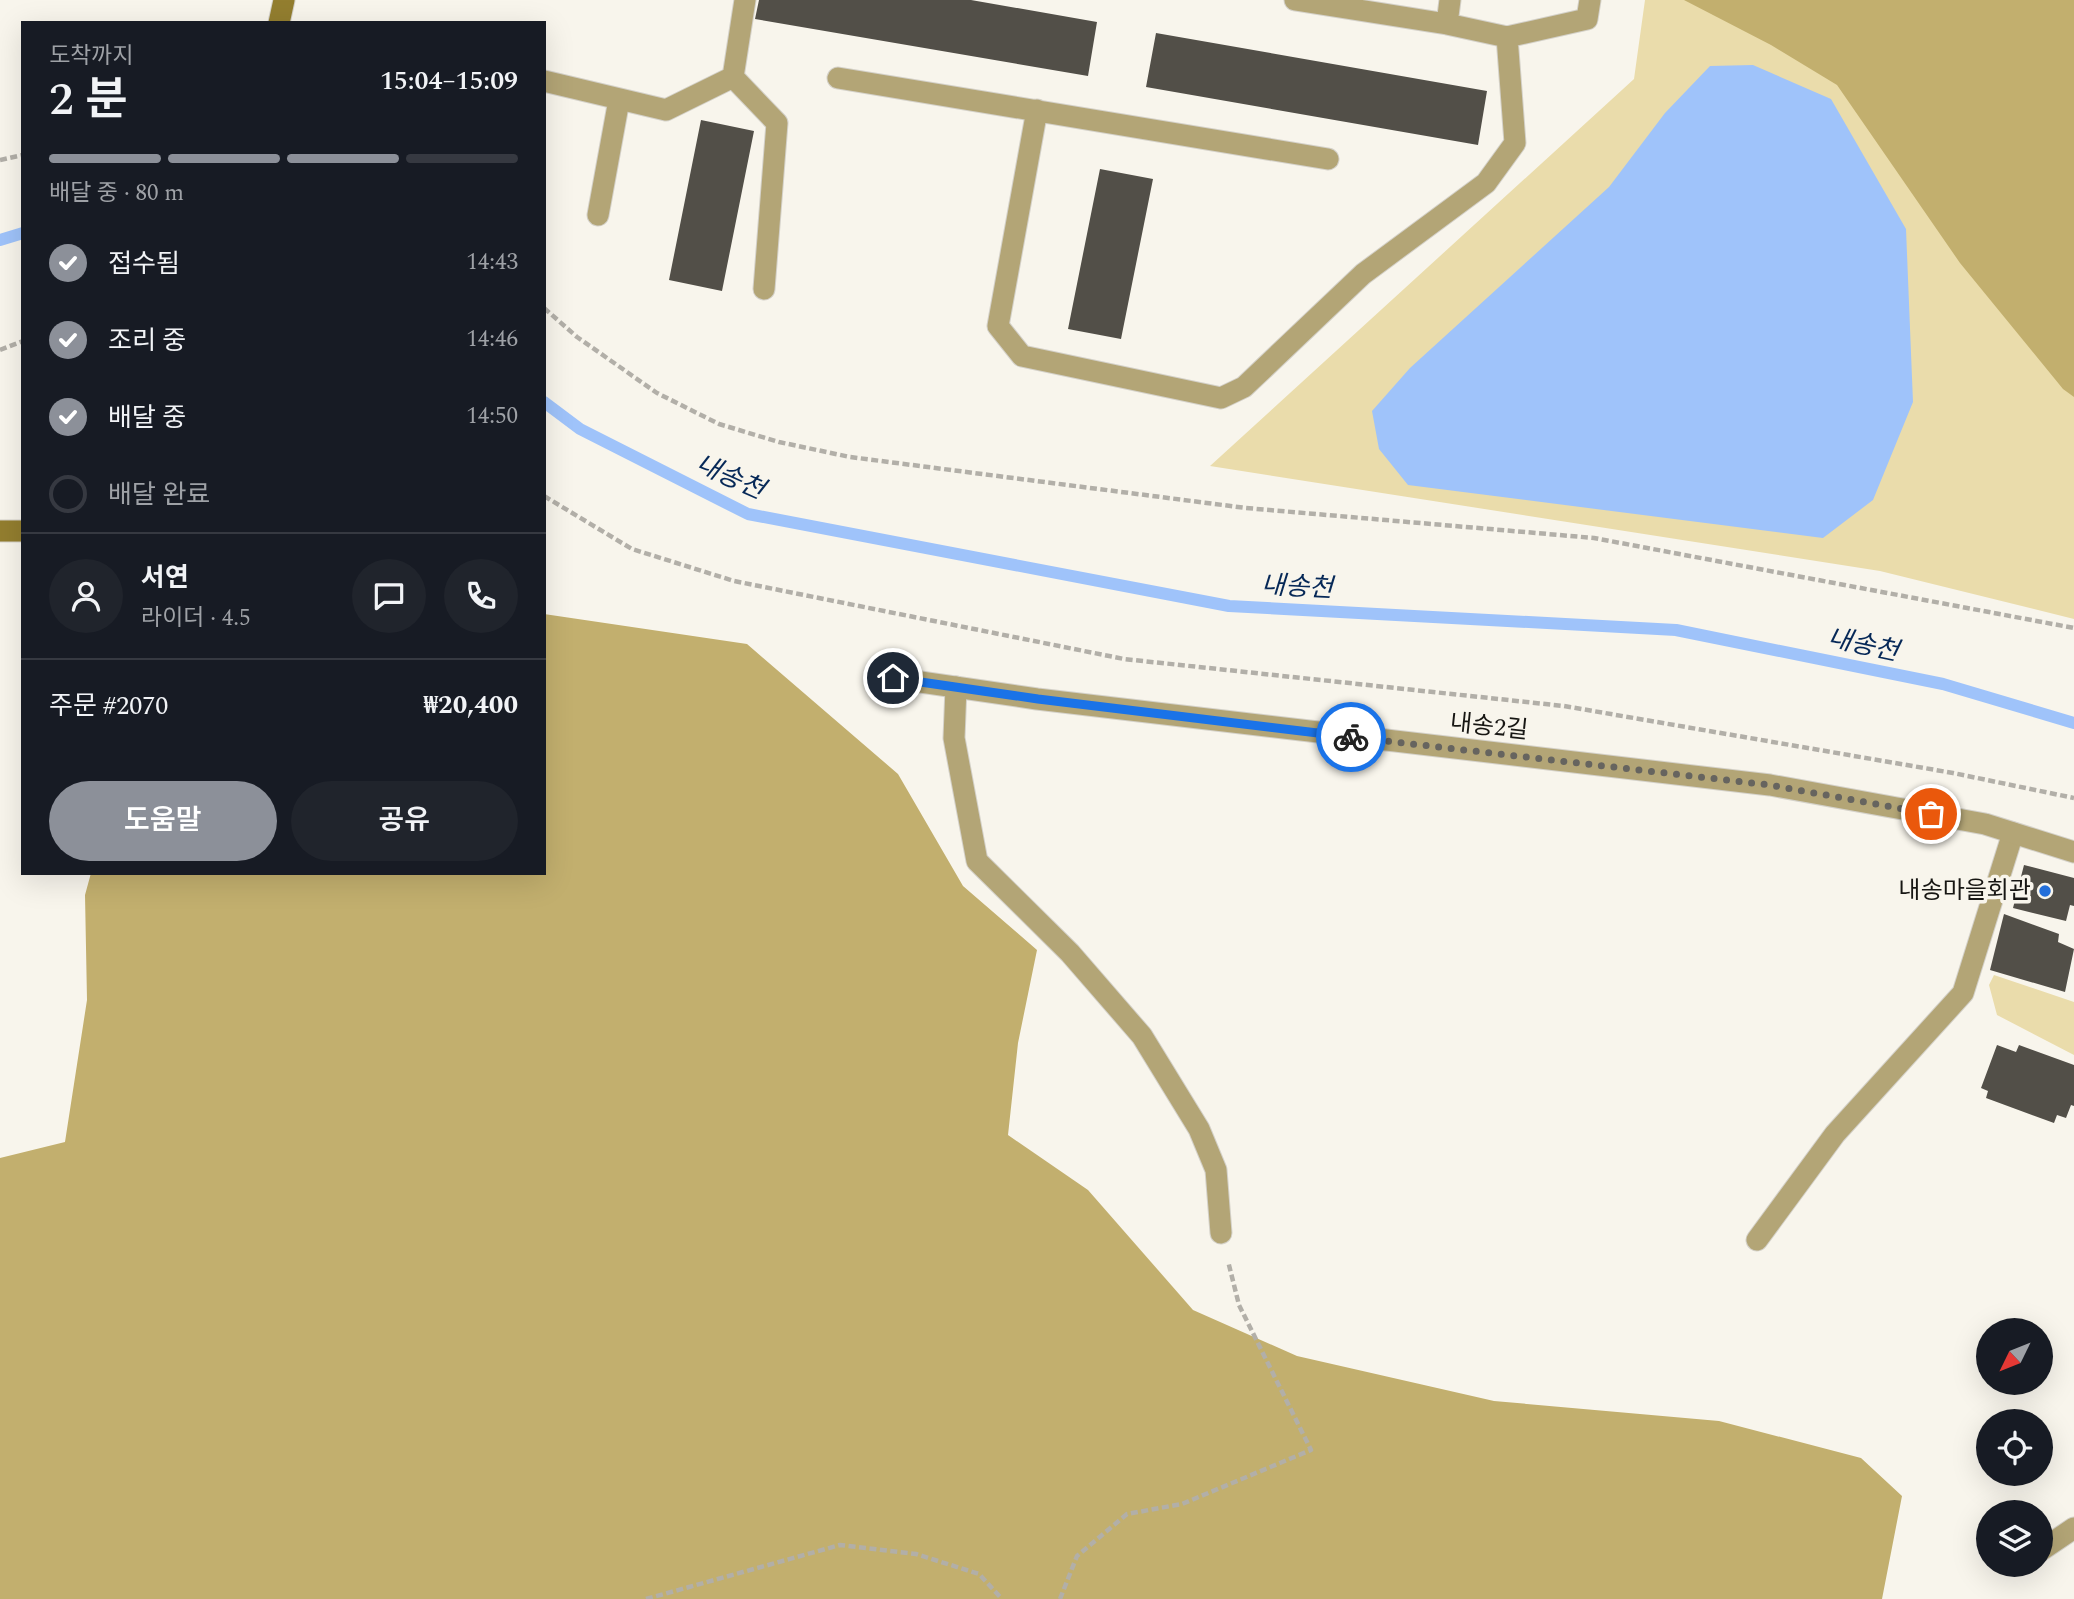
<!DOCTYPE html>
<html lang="ko">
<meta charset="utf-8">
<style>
body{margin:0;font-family:Spectral,"Noto Sans KR",serif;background:#20242c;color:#f1f3f6;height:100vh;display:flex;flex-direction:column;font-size:26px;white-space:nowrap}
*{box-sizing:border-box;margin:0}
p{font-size:23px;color:#9ea1a6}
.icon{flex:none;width:38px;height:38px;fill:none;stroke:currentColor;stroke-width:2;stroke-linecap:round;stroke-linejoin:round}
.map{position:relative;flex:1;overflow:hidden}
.details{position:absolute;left:21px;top:21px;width:525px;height:854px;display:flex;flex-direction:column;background:#171b24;border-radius:0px;box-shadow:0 7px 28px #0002}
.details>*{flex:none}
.needle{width:46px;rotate:227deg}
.tools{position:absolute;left:1976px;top:1318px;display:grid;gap:14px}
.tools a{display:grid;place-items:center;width:77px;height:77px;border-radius:50%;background:#171b24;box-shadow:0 7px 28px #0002;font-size:35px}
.pin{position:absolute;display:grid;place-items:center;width:60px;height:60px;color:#fff;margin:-30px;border:4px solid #fff;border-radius:50%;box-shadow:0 2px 7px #0007}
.courier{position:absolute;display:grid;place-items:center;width:70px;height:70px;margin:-35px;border:5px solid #1a73e8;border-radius:50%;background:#fff;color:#222;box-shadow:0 2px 9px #0007}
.head em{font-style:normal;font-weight:600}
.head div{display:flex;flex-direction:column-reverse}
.head{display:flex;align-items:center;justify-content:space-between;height:119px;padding:0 28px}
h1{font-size:46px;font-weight:600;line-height:52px}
.bar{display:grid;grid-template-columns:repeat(4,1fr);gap:10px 7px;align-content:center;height:84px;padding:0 28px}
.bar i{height:9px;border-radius:5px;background:#363941}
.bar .selected{background:#8c9099}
.bar p{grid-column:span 4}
.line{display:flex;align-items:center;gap:18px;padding:0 28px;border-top:2px solid #363941}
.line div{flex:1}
.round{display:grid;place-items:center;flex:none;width:74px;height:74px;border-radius:37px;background:#20242c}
ol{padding:0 28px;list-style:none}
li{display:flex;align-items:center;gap:21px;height:77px}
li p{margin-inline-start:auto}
li .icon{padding:7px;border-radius:50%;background:#8c9099;color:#fff;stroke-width:4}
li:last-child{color:#9ea1a6}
li i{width:38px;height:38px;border:4px solid #363941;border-radius:50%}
.primary-button{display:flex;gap:14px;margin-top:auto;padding:14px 28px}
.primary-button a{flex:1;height:80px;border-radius:42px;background:#8c9099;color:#fff;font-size:28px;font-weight:600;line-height:80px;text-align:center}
.primary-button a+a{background:#20242c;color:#f1f3f6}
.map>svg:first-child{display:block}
</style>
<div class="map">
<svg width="2074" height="1599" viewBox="0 0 2074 1599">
<rect width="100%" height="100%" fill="#f8f5ec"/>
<path fill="#eadcab" d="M1645,0H2074V619L1880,571L1210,466L1634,79Z
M1994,975L2074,1002V1055L1997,1015L1989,985Z"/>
<path fill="#c2af6e" d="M1684,0H2074V397L2063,389L1960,263L1837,85L1771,45Z
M544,614L747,644L898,774L963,886L1037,950L1018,1043L1008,1135L1088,1190L1193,1310L1297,1356L1494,1401L1719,1421L1861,1458L1902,1496L1882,1599H0V1158L65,1142L87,1000L85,895L91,873H544Z"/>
<path fill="#9fc3fa" d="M1753,65L1831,99L1906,229L1913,402L1873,500L1823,538L1408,485L1379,449L1372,411L1410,368L1609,187L1665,113L1710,66Z"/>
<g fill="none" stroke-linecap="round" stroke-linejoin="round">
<path stroke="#9fc3fa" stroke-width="12" d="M0,240L23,233
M544,402L580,429L748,514L1229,606L1676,630L1943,684L2074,723"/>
</g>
<path fill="#524f48" d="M759,0H971L1097,22L1088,76L755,19Z
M1156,33L1487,91L1478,145L1146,87Z
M701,120L754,131L722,291L669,280Z
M1100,169L1153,179L1121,339L1068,329Z
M2024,865L2074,878V906L2070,905L2066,921L2013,908Z
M2004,914L2059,934L2058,942L2074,949L2065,992L1990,970Z
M1997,1045L2016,1052L2019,1045L2074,1065V1106L2071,1105L2066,1118L2057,1115L2054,1123L1986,1098L1988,1091L1981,1088Z"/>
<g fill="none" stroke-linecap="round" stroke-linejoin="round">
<g stroke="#d4d1c9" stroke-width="23">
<path id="lane" d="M1295,0L1447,24L1507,37L1587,19L1590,0
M1447,24L1450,0
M733,77L777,123L764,289
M838,78L1328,159
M544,81L666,110L733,77L745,0
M1037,110L998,326L1022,356L1221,398L1244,387L1363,274L1486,183L1515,143L1507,37
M598,215L619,100
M956,687L954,738L977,861L1070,953L1142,1036L1199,1129L1216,1170L1221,1233
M1757,1240L1835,1134L1963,993L2013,833
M2040,1551L2074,1528"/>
</g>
<g stroke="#d4d1c9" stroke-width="23">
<path id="street" d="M893,678L1037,699L1770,785L1985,824L2074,852"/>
</g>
<g stroke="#d4d1c9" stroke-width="23">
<path id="secondary" d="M279,23L284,0
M0,531H23"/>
</g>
<path stroke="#b2afa8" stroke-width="4.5" stroke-dasharray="7 3.5" stroke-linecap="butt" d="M0,160L23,155
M544,308L577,337L657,393L719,424L779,442L850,457L1246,508L1594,538L2074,628
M0,350L23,341
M544,496L632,549L734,581L1124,659L1564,706L1953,773L2074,798
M646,1599L840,1545L916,1554L979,1574L1002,1599
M1060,1599L1077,1556L1127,1514L1182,1504L1311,1450L1239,1305L1228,1261"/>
<use href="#lane" stroke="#b3a576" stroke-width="21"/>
<use href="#street" stroke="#b3a576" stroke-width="21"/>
<use href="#secondary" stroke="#937e2f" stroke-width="21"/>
</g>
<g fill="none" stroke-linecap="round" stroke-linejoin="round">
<path stroke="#66645f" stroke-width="7" stroke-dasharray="0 12.6" d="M1351,737L1770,785L1931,814"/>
<path stroke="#1a73e8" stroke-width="9" d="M893,678L1038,699L1351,737"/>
</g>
<circle fill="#236fda" stroke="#f8f5ec" stroke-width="2.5" cx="2045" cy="891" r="7"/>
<g text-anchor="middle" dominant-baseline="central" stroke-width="7" stroke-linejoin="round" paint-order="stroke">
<g font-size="24" fill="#171613" stroke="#f8f5ec">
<text transform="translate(1489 727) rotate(6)">내송2길</text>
</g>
<g font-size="24" fill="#171613" stroke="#f8f5ec" text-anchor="end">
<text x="2031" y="891">내송마을회관</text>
</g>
<g font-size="26" font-style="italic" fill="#062857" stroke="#f8f5ec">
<text transform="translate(730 477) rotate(24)">내송천</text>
<text transform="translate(1297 587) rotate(3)">내송천</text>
<text transform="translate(1863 645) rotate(12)">내송천</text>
</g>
</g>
</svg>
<div class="tools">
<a><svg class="needle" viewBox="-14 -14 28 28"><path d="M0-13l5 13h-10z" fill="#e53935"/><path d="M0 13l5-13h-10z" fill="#9ea1a6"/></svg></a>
<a><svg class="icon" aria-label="locate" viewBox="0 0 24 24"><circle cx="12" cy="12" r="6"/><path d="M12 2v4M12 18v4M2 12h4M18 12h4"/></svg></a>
<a><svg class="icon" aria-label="layers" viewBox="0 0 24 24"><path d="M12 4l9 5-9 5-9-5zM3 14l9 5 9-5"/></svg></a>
</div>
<div class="pin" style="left:1931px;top:814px;background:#ea580c"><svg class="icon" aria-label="bag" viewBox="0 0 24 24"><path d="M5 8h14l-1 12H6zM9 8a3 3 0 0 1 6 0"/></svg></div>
<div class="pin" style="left:893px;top:678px;background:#1f2937"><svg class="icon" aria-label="home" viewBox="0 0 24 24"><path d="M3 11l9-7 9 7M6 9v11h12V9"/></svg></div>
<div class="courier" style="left:1351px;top:737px"><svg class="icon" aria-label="bike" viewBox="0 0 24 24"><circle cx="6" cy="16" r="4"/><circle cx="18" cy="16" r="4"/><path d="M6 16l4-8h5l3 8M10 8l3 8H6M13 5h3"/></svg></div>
<section class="details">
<div class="head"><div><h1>2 분</h1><p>도착까지</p></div><em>15:04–15:09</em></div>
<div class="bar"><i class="selected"></i><i class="selected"></i><i class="selected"></i><i></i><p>배달 중 · 80 m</p></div>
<ol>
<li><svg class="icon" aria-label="check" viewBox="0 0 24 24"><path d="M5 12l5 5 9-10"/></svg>접수됨<p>14:43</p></li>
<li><svg class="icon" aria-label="check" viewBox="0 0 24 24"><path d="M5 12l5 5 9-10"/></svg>조리 중<p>14:46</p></li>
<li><svg class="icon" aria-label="check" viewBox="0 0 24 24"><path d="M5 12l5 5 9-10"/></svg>배달 중<p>14:50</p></li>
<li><i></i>배달 완료</li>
</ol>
<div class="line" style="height:126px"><a class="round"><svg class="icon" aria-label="person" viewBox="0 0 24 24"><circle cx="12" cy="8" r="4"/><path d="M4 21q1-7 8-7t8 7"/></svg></a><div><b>서연</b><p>라이더 · 4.5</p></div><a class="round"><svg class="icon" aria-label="chat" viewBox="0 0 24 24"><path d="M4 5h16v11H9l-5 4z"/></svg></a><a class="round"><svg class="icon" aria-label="phone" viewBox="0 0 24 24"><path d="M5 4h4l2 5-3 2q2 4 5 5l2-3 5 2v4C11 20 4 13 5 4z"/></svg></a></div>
<div class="line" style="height:91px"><div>주문 #2070</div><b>₩20,400</b></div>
<div class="primary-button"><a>도움말</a><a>공유</a></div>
</section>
</div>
